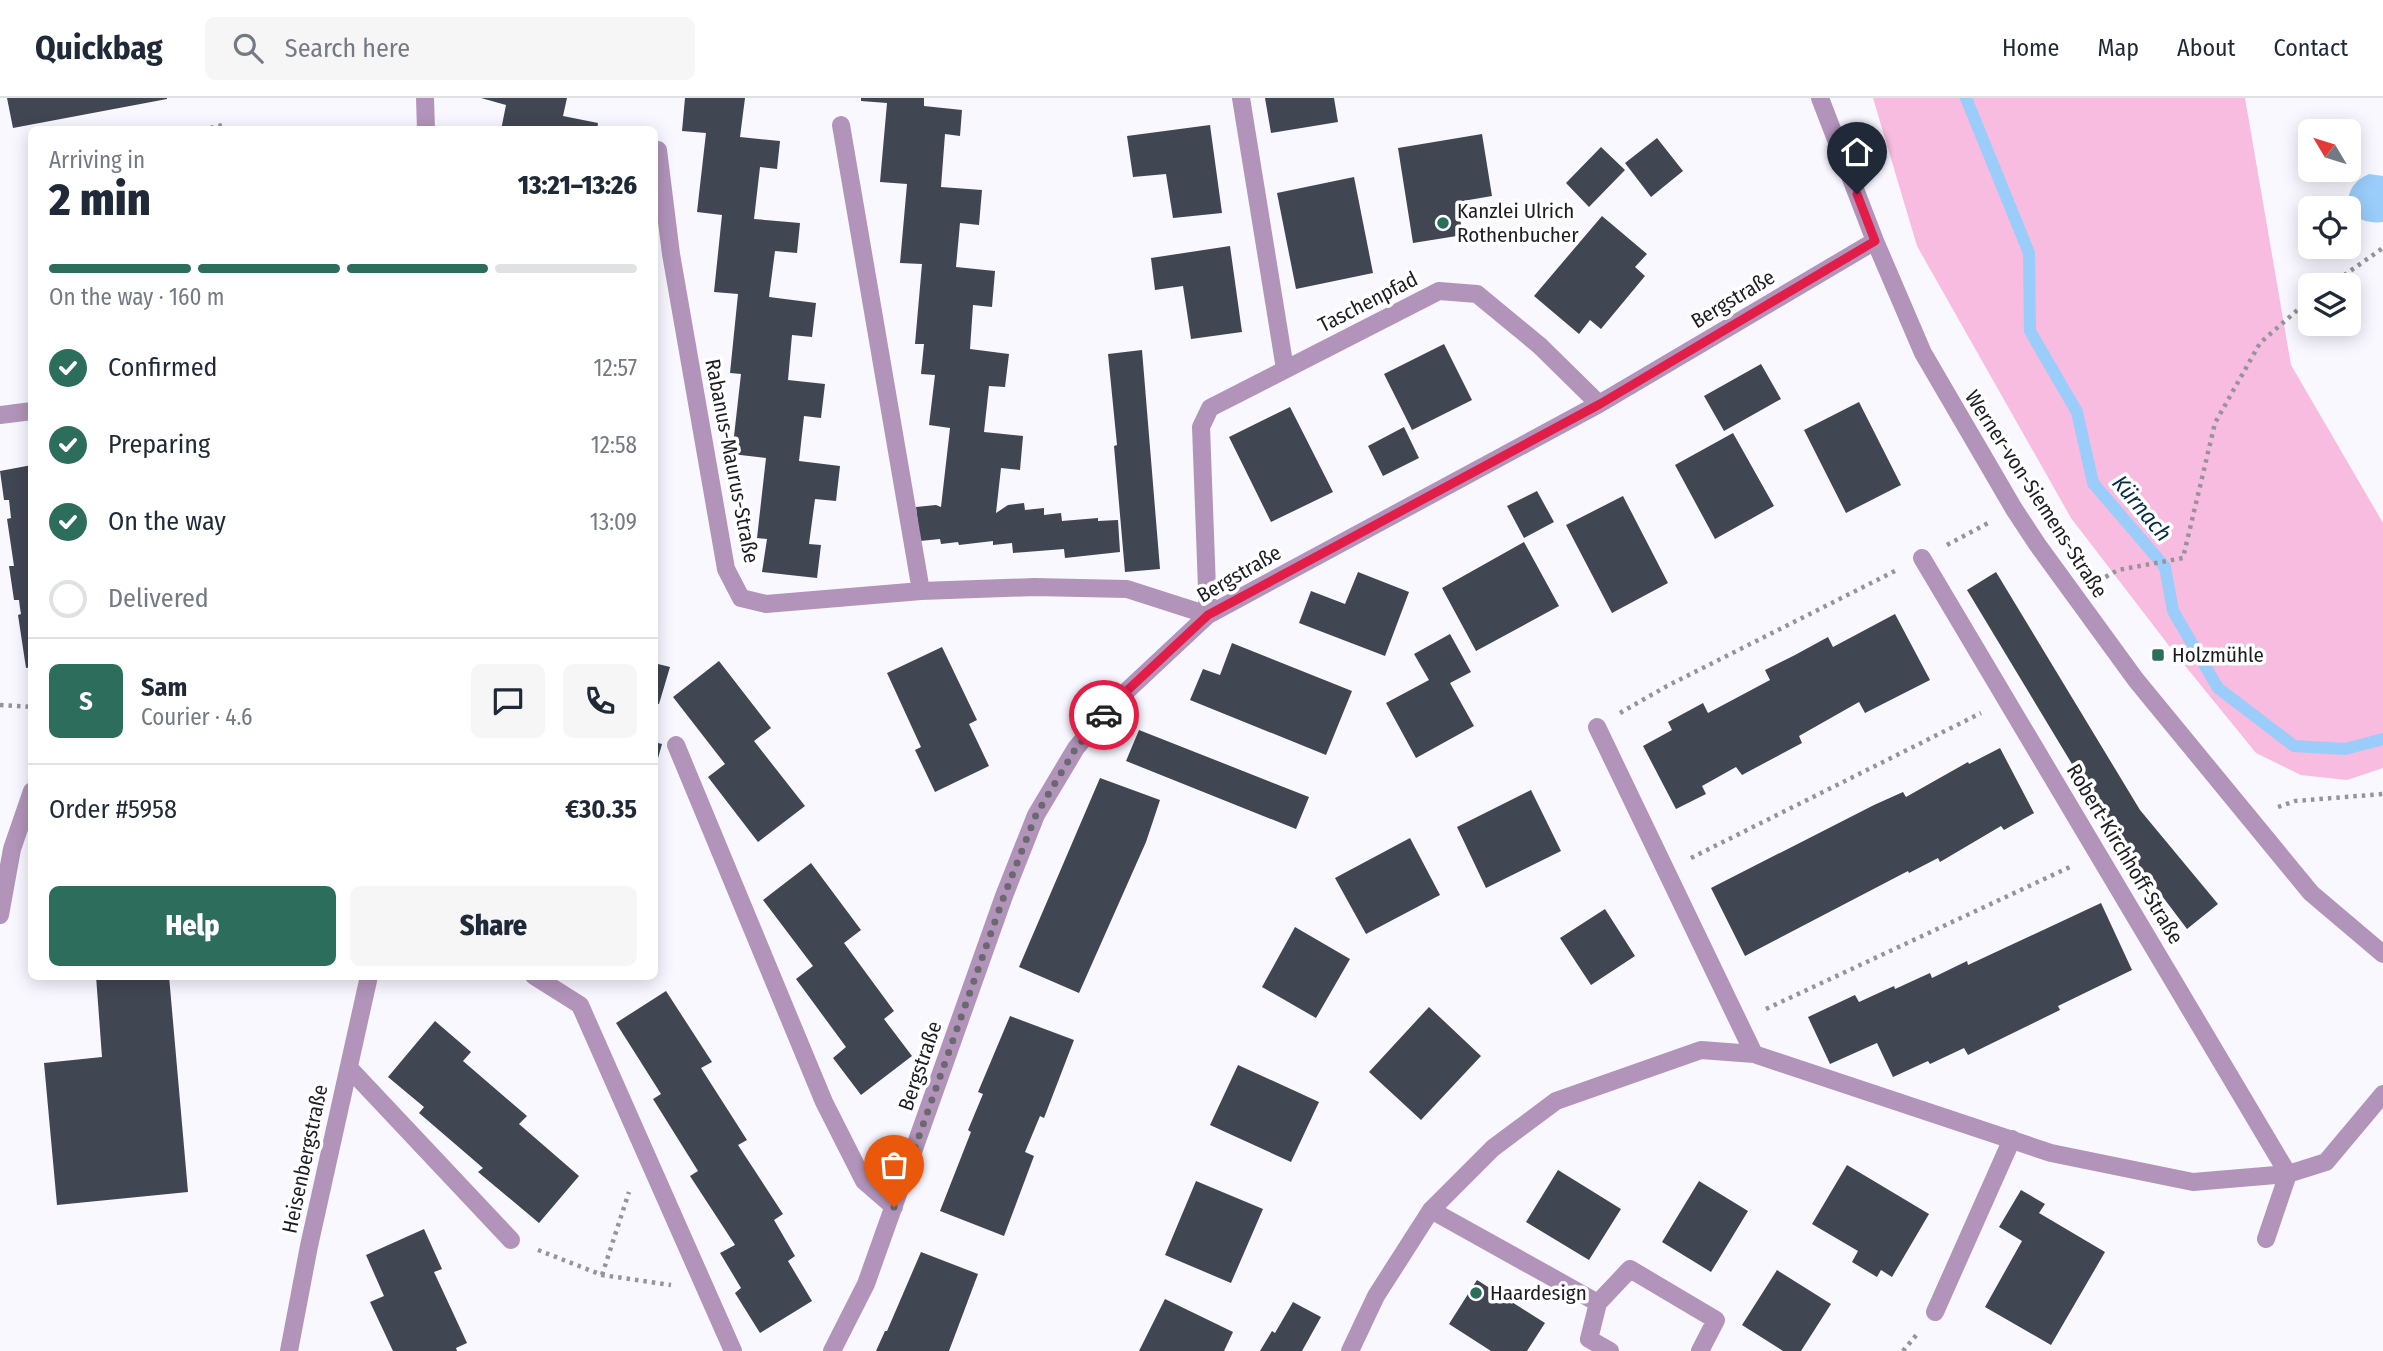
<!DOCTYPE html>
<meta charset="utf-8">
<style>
body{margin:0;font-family:"Fira Sans Condensed",sans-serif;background:#f6f6f7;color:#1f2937;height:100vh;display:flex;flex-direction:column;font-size:26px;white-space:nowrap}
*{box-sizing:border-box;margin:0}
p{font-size:23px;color:#747a83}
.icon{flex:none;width:38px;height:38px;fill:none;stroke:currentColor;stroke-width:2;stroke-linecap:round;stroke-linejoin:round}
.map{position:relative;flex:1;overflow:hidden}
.side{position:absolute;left:28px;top:28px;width:630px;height:854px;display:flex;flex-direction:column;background:#fff;border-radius:10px;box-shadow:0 4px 18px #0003}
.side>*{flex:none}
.needle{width:46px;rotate:308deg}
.fabs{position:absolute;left:2298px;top:21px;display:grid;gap:14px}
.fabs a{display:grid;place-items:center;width:63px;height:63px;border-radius:10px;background:#fff;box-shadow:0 4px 18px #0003;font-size:35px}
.pin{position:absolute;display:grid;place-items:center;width:60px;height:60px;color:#fff;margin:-72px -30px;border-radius:50% 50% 50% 0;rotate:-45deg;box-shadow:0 0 7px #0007}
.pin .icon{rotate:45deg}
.courier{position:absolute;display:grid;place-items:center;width:70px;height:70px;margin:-35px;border:5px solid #e11d48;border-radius:50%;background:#fff;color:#222;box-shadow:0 2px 9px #0007}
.summary em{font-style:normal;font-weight:800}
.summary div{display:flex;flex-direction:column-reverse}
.summary{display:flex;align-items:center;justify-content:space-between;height:119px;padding:0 21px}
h1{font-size:46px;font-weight:800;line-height:52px}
.bar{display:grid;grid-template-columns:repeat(4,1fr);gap:10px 7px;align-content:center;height:84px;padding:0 21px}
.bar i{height:9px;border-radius:5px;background:#e0e1e3}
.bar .active{background:#2c6d5c}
.bar p{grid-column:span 4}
.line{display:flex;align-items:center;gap:18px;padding:0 21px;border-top:2px solid #e0e1e3}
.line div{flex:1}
.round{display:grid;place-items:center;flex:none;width:74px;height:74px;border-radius:10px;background:#f6f6f7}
ol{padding:0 21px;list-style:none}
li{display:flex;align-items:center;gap:21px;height:77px}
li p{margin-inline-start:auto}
li .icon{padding:7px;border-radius:50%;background:#2c6d5c;color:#fff;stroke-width:4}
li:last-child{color:#747a83}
li i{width:38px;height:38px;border:4px solid #e0e1e3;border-radius:50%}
.action{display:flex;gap:14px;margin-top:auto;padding:14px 21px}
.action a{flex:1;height:80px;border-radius:10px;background:#2c6d5c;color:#fff;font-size:28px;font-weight:800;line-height:80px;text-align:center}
.action a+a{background:#f6f6f7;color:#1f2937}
header{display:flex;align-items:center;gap:42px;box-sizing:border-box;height:98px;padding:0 35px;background:#fff;border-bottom:2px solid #e0e1e3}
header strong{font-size:33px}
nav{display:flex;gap:38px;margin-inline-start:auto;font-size:24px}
.search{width:490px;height:63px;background:#f6f6f7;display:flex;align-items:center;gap:18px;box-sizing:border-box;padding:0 24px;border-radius:10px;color:#747a83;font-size:26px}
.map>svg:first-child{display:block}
</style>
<header>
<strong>Quickbag</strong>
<div class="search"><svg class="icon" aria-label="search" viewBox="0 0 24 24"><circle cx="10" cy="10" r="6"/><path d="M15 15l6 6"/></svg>Search here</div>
<nav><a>Home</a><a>Map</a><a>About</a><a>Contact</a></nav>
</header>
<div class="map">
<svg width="2383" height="1253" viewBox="0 0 2383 1253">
<rect width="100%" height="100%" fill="#f9f7ff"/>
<path fill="#f7bcdf" d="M1873,0H2245L2291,267L2383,425V670L2347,682L2301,677L2256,655L2173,553L2071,420L1917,148Z"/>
<path fill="#9acdfa" d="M2369,76L2383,78V124C2346,129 2335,91 2369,76Z"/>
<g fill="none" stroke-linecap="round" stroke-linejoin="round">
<path stroke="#9acdfa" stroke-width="12" d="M1966,0L2029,155L2030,233L2077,314L2093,385L2165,469L2173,513L2218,590L2294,648L2345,651L2383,641"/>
</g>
<path fill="#414653" d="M7,0H167V1L13,30Z
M481,0H567L563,18L598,25L597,32H501L506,7Z
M685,0H745L740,39L780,43L777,71L760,69L754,121L800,125L797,155L775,153L769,199L816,205L812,239L792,237L788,282L825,286L821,320L804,318L799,363L840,368L836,403L815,401L809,446L821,447L817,480L762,474L767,441L757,440L766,360L732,356L741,276L730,275L738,196L714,194L722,117L697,114L706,35L682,33Z
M861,0H924V8L962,12L960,38L945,36L941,89L982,92L979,127L960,125L956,169L995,173L992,209L973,207L970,251L1009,256L1005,289L989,288L984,334L1023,338L1020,372L1001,370L996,415L1008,407L1024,405L1025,412L1044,410V417L1061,415L1062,423L1098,420V423L1118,422L1120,454L1065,460L1064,451L1013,455L1012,445L993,447V443L959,447L958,444L941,446L940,441L920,443L916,409L936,407L941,409L950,330L929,327L935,277L921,276L924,246H915L922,166L900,165L907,86L880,84L887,5L861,3Z
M1265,0H1334L1338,24L1271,35Z
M1210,27L1222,115L1173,120L1166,76L1133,79L1127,38Z
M1482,36L1492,98L1457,104L1463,137L1413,145L1398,50Z
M1657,40L1683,73L1651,99L1625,65Z
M1601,49L1625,72L1589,109L1566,85Z
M1354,79L1373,175L1296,191L1277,95Z
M1602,118L1647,156L1635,169L1645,178L1601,231L1590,222L1579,236L1534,198Z
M1230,148L1242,234L1191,241L1183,188L1155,192L1151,160Z
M1444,246L1472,302L1412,332L1384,276Z
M1142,252L1160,471L1125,474L1114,348L1117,347L1108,256Z
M1761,266L1781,301L1724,333L1704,298Z
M1859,304L1901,387L1846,415L1804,332Z
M1290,309L1333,394L1271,424L1229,339Z
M1404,329L1419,360L1383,378L1368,348Z
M1733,335L1774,408L1715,441L1675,367Z
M32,367V569L26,570L18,517L21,516L20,510L19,502H14L9,468H14L7,421L11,420L9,402H4L0,373Z
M1537,393L1554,424L1524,440L1507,408Z
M1623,398L1668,485L1612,515L1566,427Z
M1524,444L1559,508L1476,553L1442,490Z
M1358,474L1409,494L1385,558L1299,525L1311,493L1345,506Z
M1996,474L2140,712L2218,806L2187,831L2110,729L1967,492Z
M1895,516L1930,582L1865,615L1859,604L1799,638L1802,645L1742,677L1736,669L1702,688L1706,696L1676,711L1643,648L1672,632L1668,624L1703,605L1708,615L1770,582L1765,572L1795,557L1828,539L1833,549Z
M1450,536L1471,574L1450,585L1474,628L1416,660L1386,605L1429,582L1414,556Z
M1232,545L1352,593L1326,657L1190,602L1203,571L1220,577Z
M942,549L977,622L969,626L989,668L935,694L915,652L921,649L887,575Z
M719,563L771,630L754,643L805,708L758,744L708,679L725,666L673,599Z
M654,565L670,569L659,606L654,605Z
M1139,632L1309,699L1296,731L1126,663Z
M654,644L662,646L655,671H654Z
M2000,650L2034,715L2004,732L2001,728L1940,764L1938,760L1909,775L1908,773L1745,858L1711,790L1874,707L1903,694L1906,699L1968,664L1969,666Z
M1100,680L1160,702L1146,744L1079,895L1019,869Z
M1531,692L1561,753L1486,790L1457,729Z
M1410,740L1440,797L1366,836L1335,780Z
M811,765L861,832L844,845L894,913L884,921L912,958L861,997L833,960L846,949L796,881L813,868L763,802Z
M2101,805L2132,872L2058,908L2060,912L1968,957L1964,950L1930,966L1928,963L1893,979L1877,945L1830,966L1808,919L1855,897L1859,904L1894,888L1895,891L1930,875L1932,880L1967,863L1968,867Z
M1605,811L1635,858L1591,887L1560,840Z
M1295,829L1350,861L1316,920L1262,889Z
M96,878H169L188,1094L57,1107L44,965L102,959Z
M666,893L712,964L701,970L747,1042L738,1047L783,1116L774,1122L795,1158L788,1163L812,1203L760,1235L735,1195L741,1190L720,1155L735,1147L690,1078L698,1073L653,1001L661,996L616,925Z
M1429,909L1481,958L1421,1022L1369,974Z
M1010,918L1074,942L1044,1020L1040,1018L1025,1054L1034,1058L1004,1138L940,1113L971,1034L968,1032L983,996L978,994Z
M435,923L471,954L463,963L527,1018L519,1026L579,1078L539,1125L478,1074L483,1070L419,1015L424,1009L388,979Z
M1238,967L1319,1004L1291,1064L1210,1027Z
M1847,1067L1929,1116L1892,1179L1881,1172L1877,1179L1852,1164L1858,1153L1812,1126Z
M1558,1072L1621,1111L1589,1162L1526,1124Z
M1196,1083L1263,1111L1231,1185L1165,1157Z
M1699,1083L1748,1113L1711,1174L1662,1144Z
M2021,1092L2045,1106L2039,1115L2105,1154L2051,1247L1985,1209L2022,1143L1999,1129Z
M424,1131L442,1171L434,1174L467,1245L456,1250L457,1253H393L370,1204L384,1198L366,1157Z
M921,1154L978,1176L949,1253H876L885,1233H887Z
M1777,1172L1831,1206L1801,1253H1783L1742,1227Z
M1477,1182L1545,1225L1527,1253H1491L1449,1226Z
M1165,1201L1233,1234L1224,1253H1139Z
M1293,1204L1321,1219L1302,1253H1260L1272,1233L1275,1235Z"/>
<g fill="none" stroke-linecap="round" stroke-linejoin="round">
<path stroke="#96949b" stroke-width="4.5" stroke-dasharray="3.5 5" stroke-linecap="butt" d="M202,32L223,27L224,32
M2330,187L2383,150
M1947,447L1988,425
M2098,483L2118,472L2183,460L2215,325L2260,245L2310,201
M0,607L32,609
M1620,615L1667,588L1895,473
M2278,709L2295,703L2383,696
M1691,760L1981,615
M1766,911L2072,768
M538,1152L602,1177L671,1187
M602,1177L629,1094
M1903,1253L1918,1235"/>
<path stroke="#b294ba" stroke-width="18" d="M425,0L426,32
M1241,0L1285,271
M1820,0L1875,143L1923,255L2014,411L2037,446L2136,582L2311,795L2383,856
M841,27L921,493
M658,52L671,156L726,471L741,500L766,506L921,493L1034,489L1127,491L1208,517L1201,329L1210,310L1439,193L1477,196L1540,248L1599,306
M0,317L32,313
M1922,460L2288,1076L2266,1141
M1597,629L1754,956
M676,647L824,1004L864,1083L894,1109
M0,817L12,751L32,693
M534,878L580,907L733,1253
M349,970L511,1142
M1431,1112L1598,1205
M1935,1214L2012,1041
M289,1253L309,1148L369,878
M832,1253L866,1186L1004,798L1036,717L1076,650L1116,603L1208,517L1599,306L1875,143
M1350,1253L1376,1198L1431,1112L1493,1050L1556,1003L1701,952L1754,956L2051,1055L2193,1084L2288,1076L2326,1064L2383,996
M1610,1253L1589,1241L1598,1205L1630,1171L1716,1222L1700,1253"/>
</g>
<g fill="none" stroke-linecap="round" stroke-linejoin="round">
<path stroke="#6b6970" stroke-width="7" stroke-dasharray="0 12.6" d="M894,1109L1004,798L1036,717L1076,650L1104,617"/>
<path stroke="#e11d48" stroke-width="9" d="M1104,617L1116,603L1208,517L1600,306L1875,143L1857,96"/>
</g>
<g fill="#2c6d5c" stroke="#fff" stroke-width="2.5">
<circle cx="1443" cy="125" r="7"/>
<rect x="2151" y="550" width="14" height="14" rx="3.5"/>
<circle cx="1476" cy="1195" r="7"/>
</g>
<g text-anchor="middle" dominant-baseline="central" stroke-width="7" stroke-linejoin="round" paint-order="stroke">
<g font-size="21" fill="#1e1d23" stroke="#fff" text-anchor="start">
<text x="1457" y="113">Kanzlei Ulrich<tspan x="1457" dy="24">Rothenbucher</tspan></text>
<text x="2172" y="557">Holzmühle</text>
<text x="1490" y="1195">Haardesign</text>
</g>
<g font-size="21" fill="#1e1d23" stroke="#fff">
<text transform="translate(1733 201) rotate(-31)">Bergstraße</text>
<text transform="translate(1368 204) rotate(-27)">Taschenpfad</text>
<text transform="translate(732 363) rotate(79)">Rabanus-Maurus-Straße</text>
<text transform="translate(2036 396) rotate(57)">Werner-von-Siemens-Straße</text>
<text transform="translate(1239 476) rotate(-30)">Bergstraße</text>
<text transform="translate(2125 756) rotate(59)">Robert-Kirchhoff-Straße</text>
<text transform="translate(920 968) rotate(-71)">Bergstraße</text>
<text transform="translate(305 1061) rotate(-78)">Heisenbergstraße</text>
</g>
<g font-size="23" font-style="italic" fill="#052d4a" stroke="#fff">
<text transform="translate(2142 410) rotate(50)">Kürnach</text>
</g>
</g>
</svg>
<div class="fabs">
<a><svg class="needle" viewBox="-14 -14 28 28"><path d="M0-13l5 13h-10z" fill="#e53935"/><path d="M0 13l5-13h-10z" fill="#747a83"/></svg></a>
<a><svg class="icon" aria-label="locate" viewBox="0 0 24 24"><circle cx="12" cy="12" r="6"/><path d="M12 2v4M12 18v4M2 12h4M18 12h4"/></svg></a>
<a><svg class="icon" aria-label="layers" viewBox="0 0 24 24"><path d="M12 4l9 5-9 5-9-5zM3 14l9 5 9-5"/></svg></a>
</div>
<div class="pin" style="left:894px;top:1109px;background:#ea580c"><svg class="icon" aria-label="bag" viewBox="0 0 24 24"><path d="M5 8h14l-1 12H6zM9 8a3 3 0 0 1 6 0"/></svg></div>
<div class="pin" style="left:1857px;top:96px;background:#1f2937"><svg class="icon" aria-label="home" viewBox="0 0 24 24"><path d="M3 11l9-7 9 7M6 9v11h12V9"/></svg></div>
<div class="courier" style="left:1104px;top:617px"><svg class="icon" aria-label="car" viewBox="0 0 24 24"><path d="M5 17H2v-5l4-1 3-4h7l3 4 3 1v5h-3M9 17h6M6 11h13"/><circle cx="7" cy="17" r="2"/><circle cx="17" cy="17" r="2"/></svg></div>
<section class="side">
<div class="summary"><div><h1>2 min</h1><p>Arriving in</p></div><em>13:21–13:26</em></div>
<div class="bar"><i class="active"></i><i class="active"></i><i class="active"></i><i></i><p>On the way · 160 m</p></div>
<ol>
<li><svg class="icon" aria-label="check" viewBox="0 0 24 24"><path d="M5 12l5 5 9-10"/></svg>Confirmed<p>12:57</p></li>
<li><svg class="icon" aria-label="check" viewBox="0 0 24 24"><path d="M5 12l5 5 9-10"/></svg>Preparing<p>12:58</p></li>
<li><svg class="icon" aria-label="check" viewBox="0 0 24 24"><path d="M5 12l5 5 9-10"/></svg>On the way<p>13:09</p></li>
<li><i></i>Delivered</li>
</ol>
<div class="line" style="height:126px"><b class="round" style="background:#2c6d5c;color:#fff">S</b><div><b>Sam</b><p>Courier · 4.6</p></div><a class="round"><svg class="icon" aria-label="chat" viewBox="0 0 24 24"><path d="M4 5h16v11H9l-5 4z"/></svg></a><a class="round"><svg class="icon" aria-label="phone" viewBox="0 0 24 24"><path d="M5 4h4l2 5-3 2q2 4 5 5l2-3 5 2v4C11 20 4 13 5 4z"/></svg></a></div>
<div class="line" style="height:91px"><div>Order #5958</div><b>€30.35</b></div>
<div class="action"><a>Help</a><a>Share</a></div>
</section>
</div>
